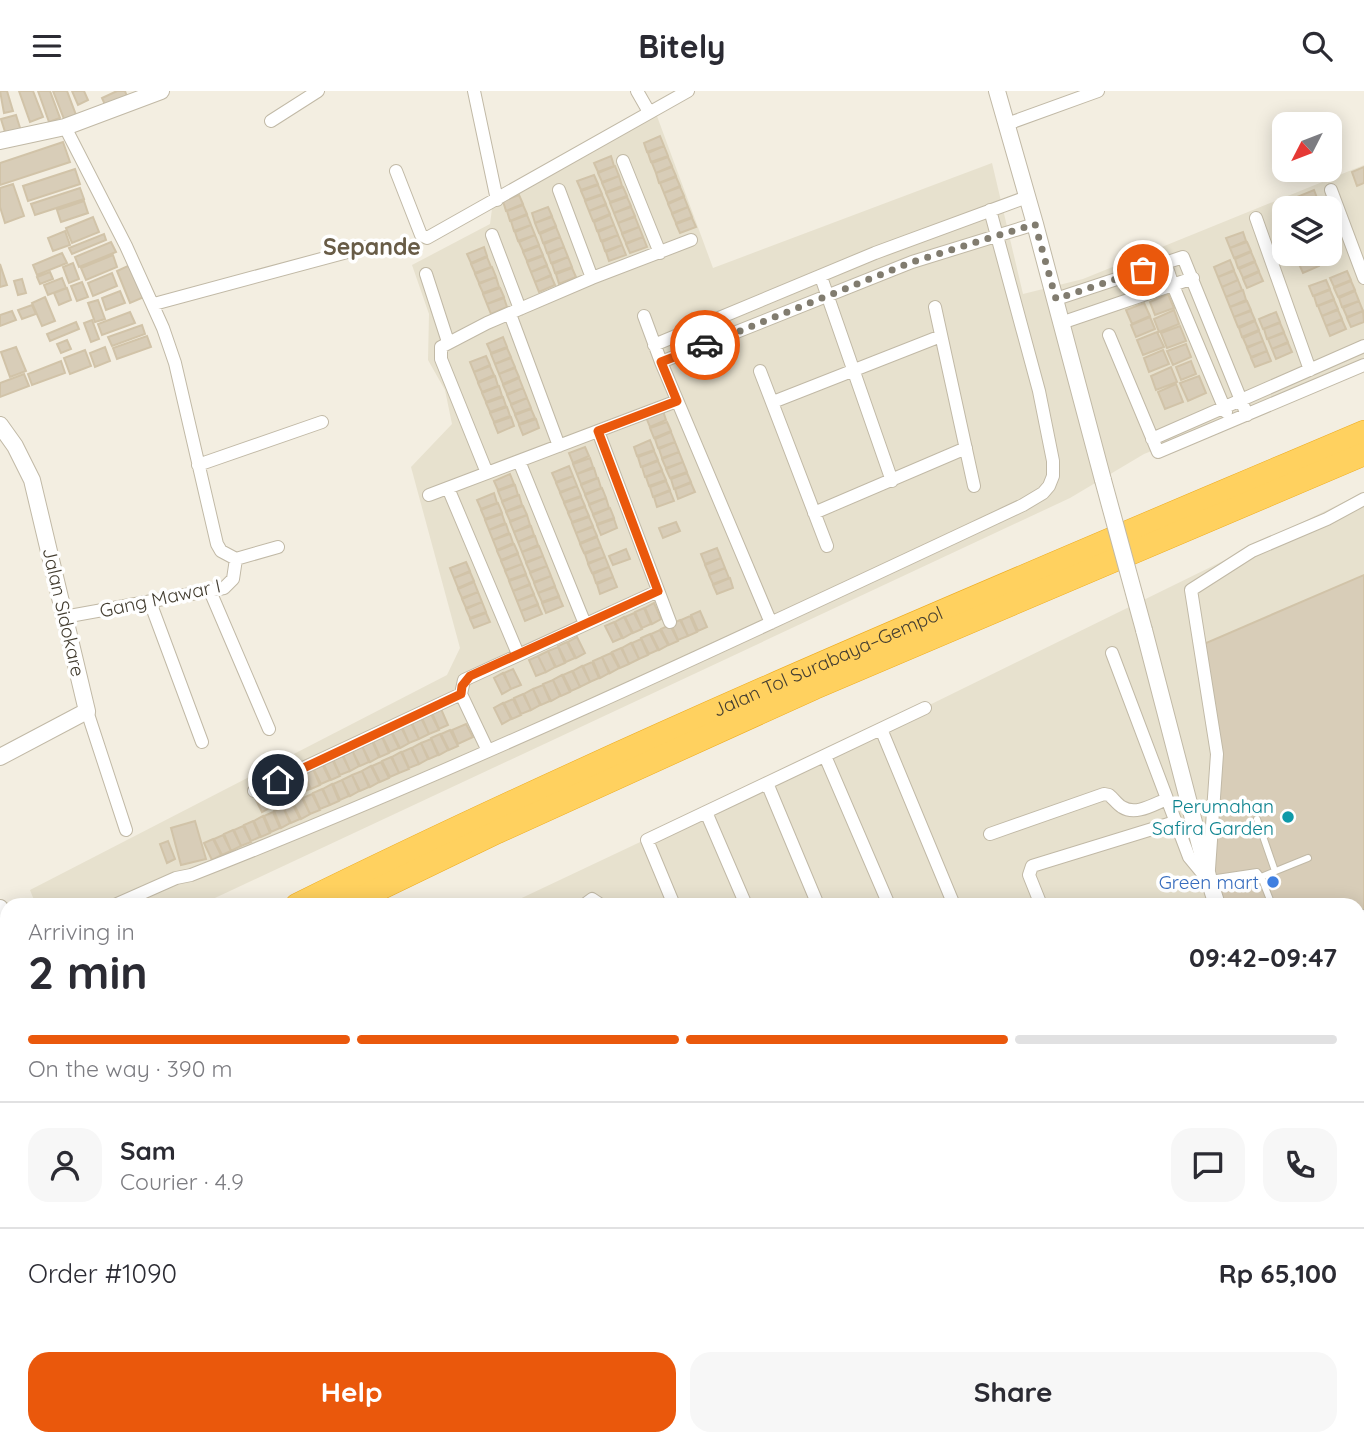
<!DOCTYPE html>
<meta charset="utf-8">
<style>
body{margin:0;font-family:Quicksand,sans-serif;background:#f7f7f7;color:#2b2b33;height:100vh;display:flex;flex-direction:column;font-size:26px;white-space:nowrap}
*{box-sizing:border-box;margin:0}
p{font-size:23px;color:#7c7c81}
.icon{flex:none;width:38px;height:38px;fill:none;stroke:currentColor;stroke-width:2;stroke-linecap:round;stroke-linejoin:round}
.map{position:relative;flex:1;overflow:hidden}
.details{position:absolute;left:0px;top:807px;width:1365px;height:548px;display:flex;flex-direction:column;background:#fff;border-radius:21px 21px 0 0;box-shadow:0 4px 18px #0003}
.details>*{flex:none}
.needle{width:46px;rotate:228deg}
.controls{position:absolute;left:1272px;top:21px;display:grid;gap:14px}
.controls a{display:grid;place-items:center;width:70px;height:70px;border-radius:14px;background:#fff;box-shadow:0 4px 18px #0003;font-size:35px}
.pin{position:absolute;display:grid;place-items:center;width:60px;height:60px;color:#fff;margin:-30px;border:4px solid #fff;border-radius:50%;box-shadow:0 2px 7px #0007}
.courier{position:absolute;display:grid;place-items:center;width:70px;height:70px;margin:-35px;border:5px solid #ea580c;border-radius:50%;background:#fff;color:#222;box-shadow:0 2px 9px #0007}
.head em{font-style:normal;font-weight:700}
.head div{display:flex;flex-direction:column-reverse}
.head{display:flex;align-items:center;justify-content:space-between;height:119px;padding:0 28px}
h1{font-size:46px;font-weight:700;line-height:52px}
.bar{display:grid;grid-template-columns:repeat(4,1fr);gap:10px 7px;align-content:center;height:84px;padding:0 28px}
.bar i{height:9px;border-radius:5px;background:#e1e1e2}
.bar .active{background:#ea580c}
.bar p{grid-column:span 4}
.line{display:flex;align-items:center;gap:18px;padding:0 28px;border-top:2px solid #e1e1e2}
.line div{flex:1}
.round{display:grid;place-items:center;flex:none;width:74px;height:74px;border-radius:21px;background:#f7f7f7}
.action{display:flex;gap:14px;margin-top:auto;padding:14px 28px}
.action a{flex:1;height:80px;border-radius:21px;background:#ea580c;color:#fff;font-size:28px;font-weight:700;line-height:80px;text-align:center}
.action a+a{background:#f7f7f7;color:#2b2b33}
header{display:flex;justify-content:space-between;align-items:center;height:91px;padding:0 28px;background:#fff;font-size:32px;font-weight:700}
.map>svg:first-child{display:block}
</style>
<header><svg class="icon" aria-label="menu" viewBox="0 0 24 24"><path d="M4 6h16M4 12h16M4 18h16"/></svg>Bitely<svg class="icon" aria-label="search" viewBox="0 0 24 24"><circle cx="10" cy="10" r="6"/><path d="M15 15l6 6"/></svg></header>
<div class="map">
<svg width="1364" height="1353" viewBox="0 0 1364 1353">
<rect width="100%" height="100%" fill="#f3eee1"/>
<path fill="#e7e1ce" fill-rule="evenodd" d="M654,17L713,177L992,72L1023,203L1083,188L1364,74V276L1144,363L1070,407L200,814H36L30,799L447,584L460,557L411,376L452,333L445,299L428,269L429,223L412,174L490,133L492,118ZM1284,117H1330V163H1284Z
M1364,401V1353H0V1053L7,1049V1348H1358V814H507L907,625Z"/>
<path fill="#d8cdb8" stroke="#d1c3a8" stroke-width="2" d="M0,0H7L13,20L4,22Z
M19,0H33L43,26L30,31Z
M38,0H50L60,27L49,31Z
M53,0H67L76,24L64,28Z
M72,0H84L88,9L78,14Z
M117,0H125L127,6L106,16L102,7Z
M16,24L21,40L6,44L1,28Z
M660,45L664,55L647,61L644,52Z
M63,51L70,71L0,94V72Z
M664,55L668,65L651,71L648,62Z
M611,65L614,75L598,81L594,72Z
M668,66L672,75L656,82L652,72Z
M615,75L619,85L602,91L598,82Z
M672,76L676,85L659,92L656,82Z
M1364,76V92L1357,95L1352,81Z
M75,78L80,93L28,110L23,95Z
M594,84L598,93L581,99L577,90Z
M619,85L622,95L606,101L602,92Z
M676,86L680,95L664,102L660,92Z
M13,93L24,125L5,132L0,116V97Z
M598,94L602,103L585,109L581,100Z
M623,96L627,105L610,111L606,102Z
M680,96L684,105L668,112L664,102Z
M80,97L84,108L35,124L31,113Z
M1314,99L1319,112L1302,117L1297,106Z
M519,104L523,113L506,120L503,110Z
M602,104L606,113L589,120L585,110Z
M627,106L631,115L614,122L610,112Z
M684,106L688,116L672,122L668,113Z
M1293,107L1297,117H1284V128L1280,130L1274,115Z
M84,110L88,122L61,131L57,119Z
M523,114L527,123L510,130L507,120Z
M606,114L610,123L593,130L589,120Z
M548,116L552,125L535,132L532,122Z
M631,116L635,125L618,132L614,122Z
M688,116L692,126L676,132L672,123Z
M527,124L531,134L514,140L511,130Z
M610,124L614,134L597,140L594,131Z
M93,126L99,141L72,152L66,137Z
M552,126L556,135L539,142L535,132Z
M635,126L639,136L622,142L618,132Z
M692,127L696,136L680,142L676,133Z
M531,134L535,144L518,150L515,141Z
M614,134L618,144L601,150L598,141Z
M556,136L560,146L543,152L540,143Z
M639,136L643,146L626,152L622,143Z
M65,140L70,154L53,160L48,147Z
M1243,141L1246,150L1230,157L1226,147Z
M104,143L106,149L72,163L69,157Z
M535,144L539,154L523,160L519,151Z
M618,144L622,154L605,160L602,151Z
M560,146L564,156L547,162L544,153Z
M643,146L647,156L630,162L626,153Z
M111,151L116,161L79,176L75,166Z
M1247,151L1251,160L1234,167L1230,157Z
M622,154L626,164L609,170L606,161Z
M539,155L543,164L527,170L523,161Z
M484,156L487,165L471,172L467,163Z
M564,156L568,166L551,172L548,163Z
M1251,161L1255,170L1238,177L1235,168Z
M62,162L67,172L37,184L33,174Z
M1295,163H1314V164L1298,171Z
M113,164L117,176L86,189L81,177Z
M543,165L547,174L531,181L527,171Z
M487,166L491,176L475,182L471,173Z
M568,166L572,176L555,182L552,173Z
M1316,166L1319,175L1303,182L1299,173Z
M1230,169L1234,179L1218,186L1214,176Z
M1255,171L1259,180L1243,187L1239,178Z
M73,172L79,188L69,192L63,176Z
M0,173L7,194L0,196Z
M130,174L144,206L130,212L117,180Z
M547,175L551,184L535,191L531,181Z
M492,176L496,186L479,192L475,183Z
M572,177L576,186L559,193L556,183Z
M1234,180L1238,189L1222,196L1218,186Z
M1347,180L1351,189L1334,196L1330,187Z
M50,181L53,188L40,193L37,186Z
M1259,181L1263,190L1247,197L1243,188Z
M112,182L117,195L93,205L88,192Z
M551,185L555,194L539,201L535,191Z
M496,186L499,196L483,202L479,193Z
M62,187L66,197L48,204L44,194Z
M22,188L26,202L18,204L14,190Z
M1238,189L1242,199L1226,206L1222,196Z
M1326,189L1330,198L1313,205L1309,195Z
M1351,190L1355,199L1338,206L1334,197Z
M82,191L88,206L77,210L71,195Z
M67,197L71,209L59,214L54,202Z
M500,197L504,206L487,213L483,203Z
M1243,199L1246,209L1230,216L1226,206Z
M1330,199L1334,208L1317,215L1314,205Z
M120,200L125,212L106,219L102,207Z
M1355,200L1359,210L1342,216L1339,207Z
M1168,203L1174,217L1155,224L1150,211Z
M45,206L55,230L42,235L32,212Z
M504,207L507,216L491,223L487,213Z
M98,209L105,228L95,231L88,212Z
M1334,209L1338,218L1322,225L1318,215Z
M1247,210L1251,219L1234,226L1230,216Z
M1359,210L1363,220L1347,226L1343,217Z
M1144,212L1150,225L1132,233L1126,219Z
M32,214L36,223L22,228L18,219Z
M1174,219L1179,233L1159,241L1154,228Z
M1338,219L1342,228L1326,235L1322,225Z
M12,220L16,229L0,235V224Z
M1251,220L1255,229L1238,236L1234,226Z
M1363,220L1364,231L1351,236L1347,227Z
M130,221L135,232L102,244L98,233Z
M1276,221L1280,231L1263,238L1259,228Z
M1150,226L1155,238L1136,246L1131,234Z
M92,229L99,248L91,251L84,232Z
M1342,229L1346,238L1330,245L1326,235Z
M1255,230L1259,239L1242,246L1239,237Z
M76,231L79,238L50,250L47,243Z
M1280,232L1284,241L1267,248L1264,238Z
M142,234L145,243L112,255L108,246Z
M1180,235L1186,250L1167,257L1161,242Z
M1259,240L1263,250L1247,256L1243,247Z
M1157,241L1164,256L1143,264L1137,249Z
M1284,242L1288,251L1272,258L1268,248Z
M147,245L151,256L117,268L113,257Z
M503,246L507,256L491,262L487,253Z
M67,249L71,258L61,262L57,253Z
M1263,250L1267,260L1251,266L1247,257Z
M1288,252L1292,261L1276,268L1272,258Z
M1186,253L1191,266L1173,274L1167,260Z
M16,256L26,280L10,286L1,261Z
M105,256L110,270L95,276L90,262Z
M507,257L511,266L495,273L491,263Z
M85,259L91,275L70,283L64,267Z
M1163,259L1169,273L1149,281L1144,267Z
M1267,260L1271,270L1255,276L1251,267Z
M486,265L490,274L474,281L470,271Z
M511,267L515,276L499,283L495,273Z
M61,270L65,282L32,294L28,283Z
M1191,270L1196,283L1181,289L1176,276Z
M490,275L494,284L478,291L474,281Z
M1171,276L1177,291L1156,299L1151,285Z
M515,277L519,286L503,293L499,283Z
M24,283L29,295L0,306V292Z
M495,285L498,295L482,301L478,292Z
M1199,285L1206,302L1188,310L1180,292Z
M519,287L523,297L507,303L503,294Z
M1176,293L1183,311L1165,318L1158,301Z
M499,295L502,305L486,311L482,302Z
M523,297L527,307L511,313L507,304Z
M503,306L506,315L490,321L486,312Z
M527,307L531,317L515,323L511,314Z
M507,316L510,325L494,331L490,322Z
M531,318L535,327L519,333L515,324Z
M663,320L666,329L650,336L646,326Z
M511,326L514,335L498,342L494,332Z
M536,328L539,337L523,344L519,334Z
M667,331L671,340L654,347L650,337Z
M671,341L675,351L658,357L655,348Z
M650,349L654,359L637,365L634,356Z
M675,351L679,361L662,367L659,358Z
M585,356L589,365L573,372L569,362Z
M654,360L658,369L641,376L638,366Z
M679,361L683,371L666,377L662,368Z
M590,367L593,376L577,383L573,373Z
M658,370L662,379L645,386L642,376Z
M683,371L687,381L670,387L666,378Z
M569,375L573,385L556,391L552,382Z
M594,377L597,387L581,393L577,383Z
M662,380L666,389L649,395L646,386Z
M687,382L691,391L674,398L671,388Z
M510,383L514,393L498,399L494,390Z
M573,385L577,395L560,401L556,392Z
M598,387L601,397L585,403L581,394Z
M666,390L670,399L653,406L650,396Z
M691,392L695,401L678,408L675,398Z
M515,394L518,404L502,410L498,400Z
M577,395L581,405L564,411L560,402Z
M602,397L606,407L589,413L585,404Z
M670,400L674,410L657,416L654,406Z
M494,402L497,412L481,418L477,409Z
M519,404L522,414L506,420L502,411Z
M581,406L585,415L568,421L564,412Z
M606,407L609,417L593,423L589,414Z
M498,412L502,422L485,428L481,419Z
M523,415L527,424L510,430L506,421Z
M585,416L589,425L572,431L568,422Z
M610,417L614,427L597,433L593,424Z
M502,423L505,432L489,439L485,429Z
M527,424L530,434L514,441L510,431Z
M589,426L593,435L576,442L572,432Z
M614,428L617,437L601,444L597,434Z
M676,431L680,440L663,447L659,437Z
M506,433L509,442L493,449L489,439Z
M531,435L534,444L518,451L514,441Z
M593,436L597,445L580,452L576,442Z
M510,443L513,452L497,459L493,449Z
M535,445L538,454L522,461L518,451Z
M597,446L601,456L584,462L580,453Z
M514,453L518,462L501,469L497,460Z
M539,455L543,465L526,471L522,461Z
M601,456L605,466L588,472L585,463Z
M717,457L721,467L705,473L701,463Z
M626,458L630,468L613,474L609,465Z
M518,463L522,473L505,479L501,470Z
M543,465L547,475L530,481L526,472Z
M605,466L609,476L592,482L588,473Z
M721,467L725,477L709,483L705,474Z
M466,471L470,480L454,487L450,477Z
M522,473L526,483L509,489L505,480Z
M547,475L551,485L534,491L530,482Z
M609,476L613,486L596,492L593,483Z
M725,477L729,487L713,493L709,484Z
M470,481L474,490L458,497L454,487Z
M526,484L530,493L513,500L509,490Z
M1364,484V912L1358,915V814H1217L1209,789L1217,663L1199,555Z
M551,485L555,495L538,502L534,492Z
M613,486L617,496L600,503L597,493Z
M730,487L733,497L717,503L713,494Z
M474,491L478,501L462,507L458,498Z
M530,494L534,503L517,510L513,500Z
M555,496L559,505L542,511L538,502Z
M478,501L482,511L466,517L462,508Z
M534,504L538,513L521,520L517,510Z
M559,506L563,515L546,522L542,512Z
M482,511L486,521L470,527L466,518Z
M654,512L661,528L652,533L645,517Z
M538,514L542,523L525,530L521,520Z
M644,517L651,533L642,537L635,521Z
M700,520L707,536L698,540L691,524Z
M486,522L490,531L474,537L470,528Z
M634,522L642,538L633,542L625,526Z
M690,525L697,541L688,545L681,529Z
M624,526L632,542L623,547L615,531Z
M680,529L688,545L678,549L671,533Z
M614,531L622,547L613,551L605,535Z
M670,534L678,550L669,554L661,538Z
M660,539L668,554L659,559L651,543Z
M650,543L658,559L649,563L641,547Z
M577,546L585,562L576,567L568,551Z
M641,548L648,564L639,568L632,552Z
M567,551L575,567L566,571L558,555Z
M631,552L639,568L629,573L622,557Z
M558,556L565,572L556,576L548,560Z
M621,557L629,573L620,577L612,561Z
M548,560L555,576L546,581L538,565Z
M611,562L619,577L610,582L602,566Z
M538,565L546,581L536,585L529,569Z
M602,566L609,582L600,587L593,570Z
M592,571L599,587L590,591L583,575Z
M582,575L590,591L580,596L573,580Z
M513,578L521,594L511,598L504,582Z
M572,580L580,596L571,600L563,584Z
M503,582L511,598L502,603L494,587Z
M562,584L570,601L561,605L553,589Z
M553,589L560,605L551,610L543,593Z
M543,594L550,610L541,614L533,598Z
M533,598L540,614L531,619L524,603Z
M523,603L531,619L521,623L514,607Z
M513,608L521,624L512,628L504,612Z
M503,612L511,628L502,633L494,617Z
M441,618L448,634L439,638L432,622Z
M431,623L439,639L429,643L422,627Z
M421,627L429,643L419,648L412,632Z
M411,632L419,648L409,652L402,636Z
M466,633L473,646L458,653L452,639Z
M401,636L409,652L400,657L392,641Z
M450,639L458,655L449,659L441,643Z
M391,641L399,657L390,661L382,645Z
M440,643L448,659L439,664L431,647Z
M382,646L389,662L380,666L373,650Z
M431,648L438,664L429,668L421,652Z
M372,650L379,666L370,671L362,655Z
M421,652L428,668L419,673L412,657Z
M362,655L369,671L360,675L352,659Z
M411,657L419,673L409,677L402,661Z
M352,659L359,675L350,680L343,664Z
M401,661L409,678L399,682L392,666Z
M342,664L350,680L340,684L333,668Z
M391,666L399,682L390,686L382,670Z
M332,668L340,685L331,689L323,672Z
M381,671L389,687L380,691L372,675Z
M322,673L330,689L321,693L313,677Z
M371,675L379,691L370,696L362,680Z
M313,678L320,694L311,698L303,682Z
M362,680L369,696L360,700L352,684Z
M303,682L310,698L301,702L293,687Z
M352,684L359,700L350,705L342,689Z
M293,687L300,703L291,707L284,691Z
M342,689L349,705L340,709L333,693Z
M283,691L290,707L281,712L274,696Z
M332,693L339,710L330,714L323,698Z
M273,696L280,712L271,716L264,700Z
M322,698L330,714L320,718L313,702Z
M263,700L271,716L262,721L254,705Z
M312,703L320,719L310,723L303,707Z
M302,707L310,723L301,728L293,711Z
M292,712L300,728L291,732L283,716Z
M283,716L290,732L281,737L274,720Z
M273,721L280,737L271,741L264,725Z
M263,725L270,742L261,746L254,730Z
M195,730L206,768L181,774L171,737Z
M253,730L260,746L251,750L244,734Z
M243,735L251,751L241,755L234,739Z
M233,739L241,755L231,760L224,743Z
M223,744L231,760L222,764L214,748Z
M213,748L221,764L212,769L204,752Z
M168,750L175,768L167,772L160,753Z
M2,1104L6,1123L0,1124V1105Z
M7,1199V1213L1,1215L0,1201Z
M7,1247V1262L0,1264V1250Z
M7,1265V1283L3,1284L0,1268Z
M80,1348H100V1349L90,1353H82Z
M113,1348H131L134,1353H103Z"/>
<g fill="none" stroke-linecap="round" stroke-linejoin="round">
<g stroke="#c1b9a6" stroke-width="8">
<path id="service" d="M1257,728L1275,780
M1261,786L1308,767
M1210,788L1257,781L1261,786L1272,814
M1058,1353L1071,1348"/>
</g>
<g stroke="#c1b9a6" stroke-width="14">
<path id="minor" d="M474,0L497,109
M637,0L649,21
M271,30L318,0
M1007,33L1098,0
M65,36L126,155L163,237L175,272L217,453L221,460L236,468L278,456
M623,70L660,162
M396,80L421,144L427,147L688,0
M559,99L592,187
M1331,99L1364,187
M1256,127L1310,279
M492,144L520,218
M1165,171L1172,192L1226,321
M426,183L448,251
M821,186L892,390
M1056,208L1183,166L1247,324
M154,213L366,156
M935,216L974,395
M510,223L559,355
M644,225L661,271L771,532
M1061,232L1193,187
M1109,244L1158,361L1364,274
M654,254L875,162L1027,106
M661,271L912,171L1035,133
M760,280L827,455
M773,311L941,245
M598,340L670,531
M1152,348L1364,255
M519,370L585,533
M198,374L322,331
M487,382L441,268V256L487,232L592,187L691,149
M448,397L518,563
M429,404L677,310
M814,422L966,357
M210,500L269,638
M150,511L202,651
M64,526L224,497L233,488L236,468
M1112,562L1189,766L1208,789
M87,620L126,739
M881,638L954,814
M488,660L461,603L464,589L658,500
M825,665L889,814
M767,692L818,814
M254,700L461,603
M706,721L746,814
M990,743L1104,703L1109,704C1114,708 1117,713 1122,716C1136,725 1154,713 1167,708
M1209,778L1217,663L1191,499L1252,460L1327,428L1364,408
M115,814L176,787L191,784C474,673 748,543 1023,414L1043,402L1049,395L1053,385V370L1039,300L990,119
M584,814L592,808L601,814
M674,814L647,749L925,617
M1041,814L1029,784L1032,775L1175,731
M1358,828L1364,825
M1358,986L1364,982
M0,1289L7,1286
M1358,1345L1364,1344
M574,1348L576,1353
M645,1348L648,1353
M726,1348L729,1353
M803,1348L805,1353
M827,1348L829,1353
M1127,1348L1129,1353
M510,1353L523,1348"/>
</g>
<g stroke="#c1b9a6" stroke-width="18">
<path id="tertiary" d="M997,0L1035,133L1103,389
M0,50L65,36L161,0
M0,334L15,355L32,389L87,620L0,666
M1144,539L1209,789L1217,814
M0,817L7,847
M1358,1115L1364,1127
M1358,1266H1364
M165,1348L168,1353
M1104,1353L1115,1348"/>
</g>
<g stroke="#eeac20" stroke-width="24">
<g id="motorway">
<path id="s1" d="M297,814C646,642 1006,493 1364,341"/>
<path d="M346,814L497,741L814,597L1364,363"/>
<path d="M0,959L7,956"/>
<path d="M0,981L7,977"/>
</g>
</g>
<use href="#service" stroke="#fff" stroke-width="6"/>
<use href="#minor" stroke="#fff" stroke-width="12"/>
<use href="#tertiary" stroke="#fff" stroke-width="16"/>
<use href="#motorway" stroke="#ffd15f" stroke-width="23"/>
<g stroke="#c1b9a6" stroke-width="18" stroke-linecap="butt">
<path id="tertiary-bridge" d="M1103,389L1144,539"/>
</g>
<use href="#tertiary-bridge" stroke="#fff" stroke-width="16"/>
</g>
<g fill="none" stroke-linecap="round" stroke-linejoin="round">
<path stroke="#817c6f" stroke-width="7" stroke-dasharray="0 12.6" d="M705,254L912,171L1035,133L1056,208L1143,179"/>
<path stroke="#ea580c" stroke-width="9" d="M278,689L461,603L462,595L470,585L658,500L598,340L677,310L661,271L705,254"/>
</g>
<circle fill="#0f9aa8" stroke="#fff" stroke-width="2.5" cx="1288" cy="726" r="7"/>
<circle fill="#3f7fe0" stroke="#fff" stroke-width="2.5" cx="1273" cy="791" r="7"/>
<g text-anchor="middle" dominant-baseline="central" stroke-width="7" stroke-linejoin="round" paint-order="stroke">
<g font-size="19" fill="#443e31" stroke="#fff">
<text transform="translate(160 507) rotate(-12)">Gang Mawar I</text>
<text transform="translate(64 521) rotate(77)">Jalan Sidokare</text>
<text stroke="none"><textPath href="#s1" startOffset="584">Jalan Tol Surabaya–Gempol</textPath></text>
</g>
<g font-size="19" fill="#0d838f" stroke="#fff" text-anchor="end">
<text x="1274" y="715">Perumahan<tspan x="1274" dy="22">Safira Garden</tspan></text>
</g>
<g font-size="19" fill="#366cbe" stroke="#fff" text-anchor="end">
<text x="1259" y="791">Green mart</text>
</g>
<g font-size="23" font-weight="bold" fill="#685c47" stroke="#fff">
<text x="372" y="155">Sepande</text>
</g>
</g>
</svg>
<div class="controls">
<a><svg class="needle" viewBox="-14 -14 28 28"><path d="M0-13l5 13h-10z" fill="#e53935"/><path d="M0 13l5-13h-10z" fill="#7c7c81"/></svg></a>
<a><svg class="icon" aria-label="layers" viewBox="0 0 24 24"><path d="M12 4l9 5-9 5-9-5zM3 14l9 5 9-5"/></svg></a>
</div>
<div class="pin" style="left:1143px;top:179px;background:#ea580c"><svg class="icon" aria-label="bag" viewBox="0 0 24 24"><path d="M5 8h14l-1 12H6zM9 8a3 3 0 0 1 6 0"/></svg></div>
<div class="pin" style="left:278px;top:689px;background:#1f2937"><svg class="icon" aria-label="home" viewBox="0 0 24 24"><path d="M3 11l9-7 9 7M6 9v11h12V9"/></svg></div>
<div class="courier" style="left:705px;top:254px"><svg class="icon" aria-label="car" viewBox="0 0 24 24"><path d="M5 17H2v-5l4-1 3-4h7l3 4 3 1v5h-3M9 17h6M6 11h13"/><circle cx="7" cy="17" r="2"/><circle cx="17" cy="17" r="2"/></svg></div>
<section class="details">
<div class="head"><div><h1>2 min</h1><p>Arriving in</p></div><em>09:42–09:47</em></div>
<div class="bar"><i class="active"></i><i class="active"></i><i class="active"></i><i></i><p>On the way · 390 m</p></div>
<div class="line" style="height:126px"><a class="round"><svg class="icon" aria-label="person" viewBox="0 0 24 24"><circle cx="12" cy="8" r="4"/><path d="M4 21q1-7 8-7t8 7"/></svg></a><div><b>Sam</b><p>Courier · 4.9</p></div><a class="round"><svg class="icon" aria-label="chat" viewBox="0 0 24 24"><path d="M4 5h16v11H9l-5 4z"/></svg></a><a class="round"><svg class="icon" aria-label="phone" viewBox="0 0 24 24"><path d="M5 4h4l2 5-3 2q2 4 5 5l2-3 5 2v4C11 20 4 13 5 4z"/></svg></a></div>
<div class="line" style="height:91px"><div>Order #1090</div><b>Rp 65,100</b></div>
<div class="action"><a>Help</a><a>Share</a></div>
</section>
</div>
